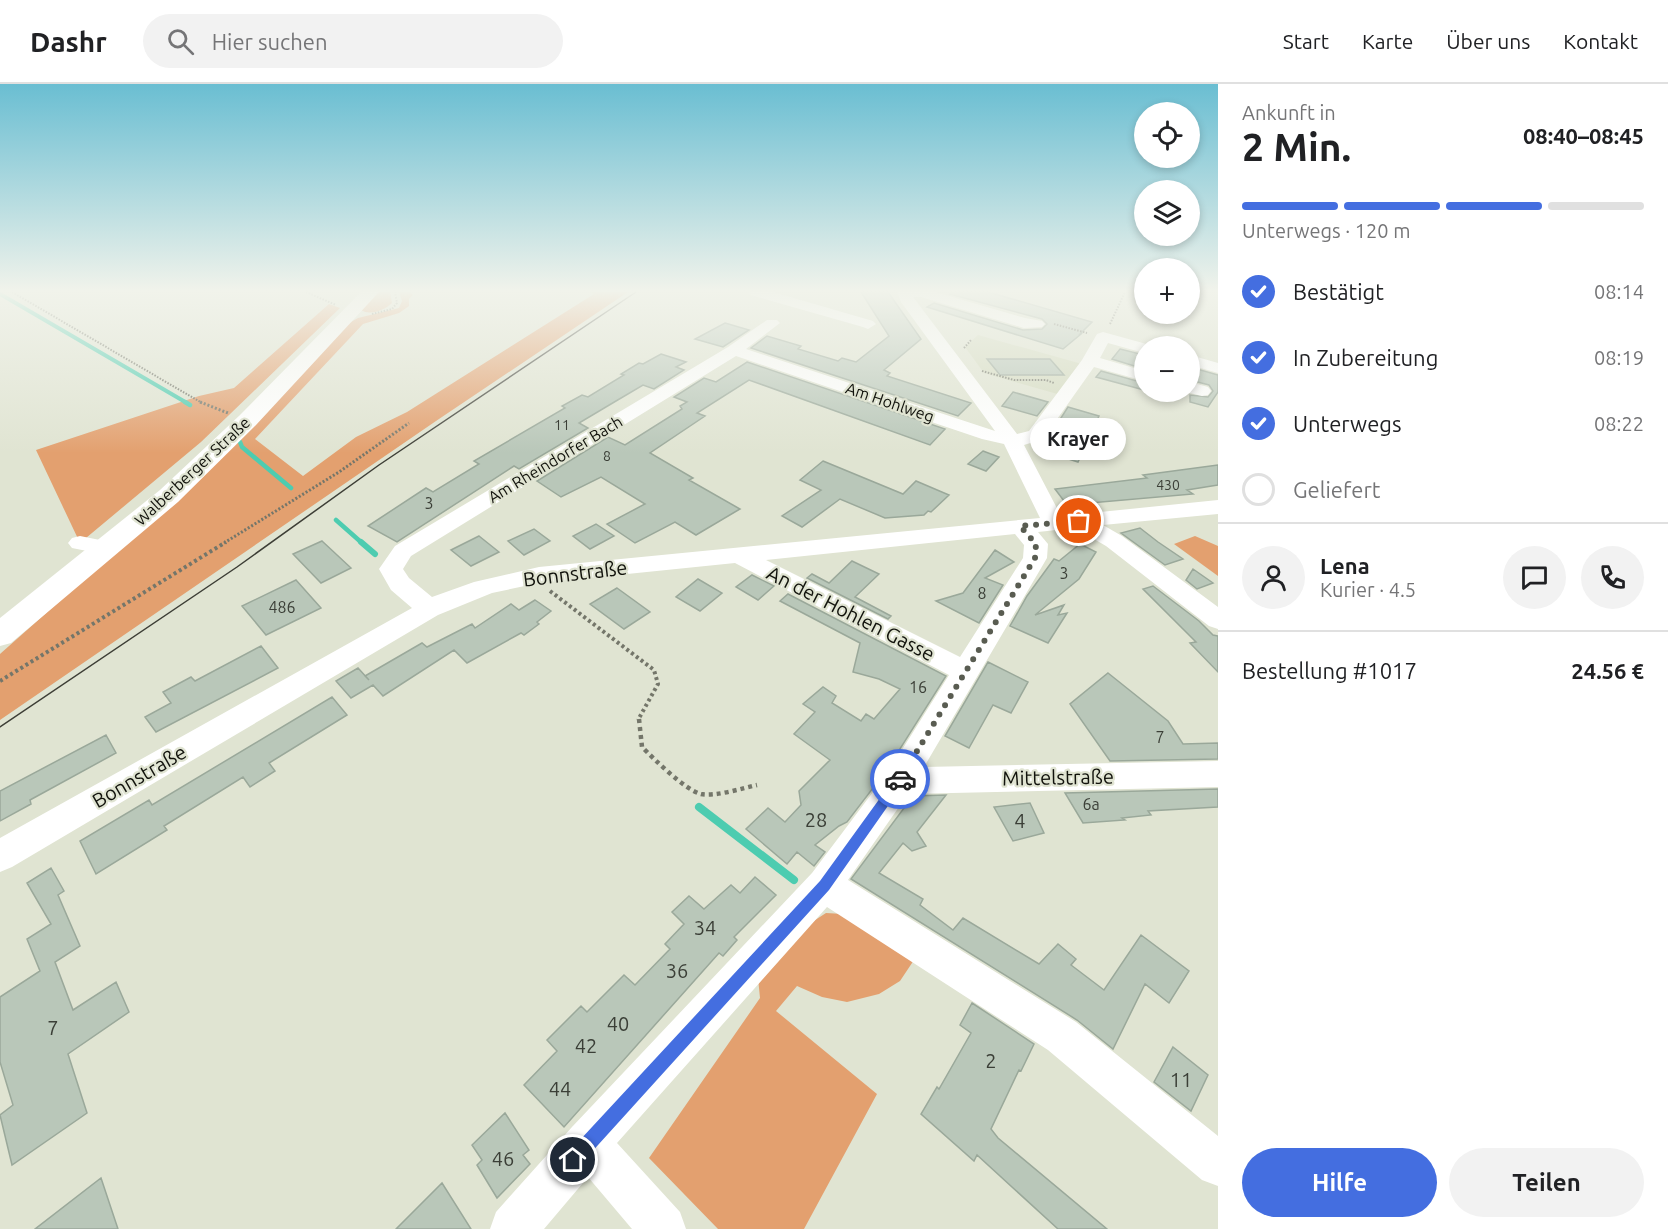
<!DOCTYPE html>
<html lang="de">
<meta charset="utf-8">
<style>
body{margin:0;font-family:Ubuntu,sans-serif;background:#f2f2f2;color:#202124;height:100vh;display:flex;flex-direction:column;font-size:22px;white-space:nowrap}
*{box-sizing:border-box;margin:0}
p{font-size:20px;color:#757577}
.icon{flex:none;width:33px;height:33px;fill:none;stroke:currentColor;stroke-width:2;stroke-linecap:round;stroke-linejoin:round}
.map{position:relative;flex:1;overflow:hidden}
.sheet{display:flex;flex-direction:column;background:#fff;width:450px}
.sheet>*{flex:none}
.controls{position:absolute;left:1134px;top:18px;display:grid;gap:12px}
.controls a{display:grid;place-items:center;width:66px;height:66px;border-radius:50%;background:#fff;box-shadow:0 3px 9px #0003;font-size:30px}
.pin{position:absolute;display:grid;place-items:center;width:51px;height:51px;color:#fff;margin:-26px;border:3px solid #fff;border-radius:50%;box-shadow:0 2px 6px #0007}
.courier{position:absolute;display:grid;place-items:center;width:60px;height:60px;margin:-30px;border:4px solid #446ee0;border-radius:50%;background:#fff;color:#222;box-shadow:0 2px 8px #0007}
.bubble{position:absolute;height:42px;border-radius:21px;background:#fff;box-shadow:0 3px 9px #0003;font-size:20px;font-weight:600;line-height:42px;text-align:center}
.summary em{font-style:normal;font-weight:600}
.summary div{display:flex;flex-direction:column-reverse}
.summary{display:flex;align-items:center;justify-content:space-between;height:102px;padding:0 24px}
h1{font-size:39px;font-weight:600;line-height:45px}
.bar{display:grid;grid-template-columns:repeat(4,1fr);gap:9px 6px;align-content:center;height:72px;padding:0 24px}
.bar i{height:8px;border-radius:4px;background:#e0e0e0}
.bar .selected{background:#446ee0}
.bar p{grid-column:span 4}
.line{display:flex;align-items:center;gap:15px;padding:0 24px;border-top:2px solid #e0e0e0}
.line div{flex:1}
.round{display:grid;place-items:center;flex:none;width:63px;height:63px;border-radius:32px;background:#f2f2f2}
ol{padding:0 24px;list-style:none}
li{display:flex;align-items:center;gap:18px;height:66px}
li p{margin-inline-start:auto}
li .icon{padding:6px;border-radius:50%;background:#446ee0;color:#fff;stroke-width:4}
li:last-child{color:#757577}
li i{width:33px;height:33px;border:3px solid #e0e0e0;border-radius:50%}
.button{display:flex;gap:12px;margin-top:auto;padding:12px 24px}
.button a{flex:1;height:69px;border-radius:36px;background:#446ee0;color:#fff;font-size:24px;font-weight:600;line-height:69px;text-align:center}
.button a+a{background:#f2f2f2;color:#202124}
header{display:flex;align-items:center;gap:36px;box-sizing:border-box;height:84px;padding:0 30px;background:#fff;border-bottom:2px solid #e0e0e0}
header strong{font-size:28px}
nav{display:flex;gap:33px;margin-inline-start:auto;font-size:21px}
.search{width:420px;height:54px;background:#f2f2f2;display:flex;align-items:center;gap:15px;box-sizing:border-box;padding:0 21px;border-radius:33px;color:#757577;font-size:22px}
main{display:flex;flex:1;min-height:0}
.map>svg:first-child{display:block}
</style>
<header>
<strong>Dashr</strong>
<div class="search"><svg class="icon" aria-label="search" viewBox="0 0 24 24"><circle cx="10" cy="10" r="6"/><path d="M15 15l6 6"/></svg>Hier suchen</div>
<nav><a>Start</a><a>Karte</a><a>Über uns</a><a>Kontakt</a></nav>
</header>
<main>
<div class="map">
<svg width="1218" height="1145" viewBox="0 0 1218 1145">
<rect width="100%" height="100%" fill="#e0e4d2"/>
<path fill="#d5dbc1" d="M978,251L1082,280L1061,311L984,289L965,263Z"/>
<path fill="#e3a06f" d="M377,208H390L392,219C385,226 370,232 361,226Z
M399,208H410L413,211L409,215V222L399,229L363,240L255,355L303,392L356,353L407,328L594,210L590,208H628L436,337L0,636V570L188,403L349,239L358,234L399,224L402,217Z
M329,220L340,224L201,358L80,459L36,366L199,312L234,304Z
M1195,452L1218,462V492L1174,460Z
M826,829L843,830L916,873L900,897L879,910L847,918L822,913L797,902L776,927L877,1010L804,1145H718L649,1074L760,914L758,894L806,842Z"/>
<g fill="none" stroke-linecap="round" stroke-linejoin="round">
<path stroke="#4dccb0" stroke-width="4" d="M0,210L187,319"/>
<path stroke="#4dccb0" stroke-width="4.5" d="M185,318L190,321
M240,358L242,363L291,404
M336,436L362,459"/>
<path stroke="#4dccb0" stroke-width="6" d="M361,458L375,470"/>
<path stroke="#4dccb0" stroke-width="8" d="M699,723L794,796"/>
</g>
<path fill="#b9c7b9" stroke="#9aa89a" stroke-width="1.5" d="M861,208H888L921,255L884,286L890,289L887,292L971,319L958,332L751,264L767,252L801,262L798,265L838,277L842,274L856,278L889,252Z
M952,208H988L1092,238L1080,250H1081L1063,265L927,223L934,219L1023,246L1042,245L1047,240L1042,235L950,210Z
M725,239L749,246L723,263L695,255Z
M1120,265L1144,271V285L1112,275Z
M661,270L686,278L676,283L684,286L654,305L643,301L616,317L579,339L588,344L519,385L514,382L397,458L368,442L426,404L433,408L479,380L474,377L565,324L562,322L582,311L588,313L624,291L621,290L639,279L643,280Z
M987,275H1050L1064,291H1000Z
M747,278L945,345L930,361L749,296L697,329L705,332L650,369L693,394L689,396L740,425L696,451L675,438L635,459L607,440L645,420L601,393L561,413L537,397L608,353L625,361L682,325L680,322L687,318L674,313L704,294L716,298Z
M1190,283L1218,291V308L1208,323L1190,318V311L1208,313L1213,307L1209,301L1190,296Z
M1101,287L1144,299V306L1096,293Z
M1013,308L1048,318L1037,332L1002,322Z
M1068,323L1099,332L1078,378L1050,369L1053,365L1043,362Z
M983,367L999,373L986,387L968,380Z
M823,377L903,410L916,397L949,411L931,428L928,427L924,431L885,434L840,415L802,443L782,432L821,406L800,396Z
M1218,381V401L1187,406L1193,410L1067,421L1055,405L1147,394L1143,391Z
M596,440L614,452L590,465L573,452Z
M1140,444L1158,458L1183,475L1165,481L1121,449Z
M534,445L550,457L524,471L508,457Z
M479,452L499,468L471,482L451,466Z
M322,457L351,484L321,499L293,470Z
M1080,460L1096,468L1079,495L1035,531L1064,521L1058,531L1067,529L1048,559L1010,542L1027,512L1054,475L1059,477Z
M995,466L1014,478L985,494L1003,501L979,539L936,517L963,509Z
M852,477L879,490L855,513L891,532L888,535L807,494L812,490L829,499Z
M1193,485L1213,499L1197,505L1186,496Z
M752,491L774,502L758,516L736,503Z
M698,495L722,509L700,527L676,513Z
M296,496L321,524L266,551L242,522Z
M1153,502L1199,537L1213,551L1218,552V588L1190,559L1196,558L1143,505Z
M617,504L650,528L624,545L590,520Z
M788,510L946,592L886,687L847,738L839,742L815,761L825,768L814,782L797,768L787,780L746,745L768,724L785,738L801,721L799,707L830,676L794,650L815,628L803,620L823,603L836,612L832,619L861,637L866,630L874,635L900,605L879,595L853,588L860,559L780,517Z
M535,516L551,527L537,538L539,540L524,551L521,549L467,579L454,566L383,612L373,601L351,614L336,597L358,584L369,596L365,592L422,559L427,563L472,540L475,544L511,520L519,526Z
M261,562L278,584L156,648L145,633L171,619L163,608L191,593L195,597Z
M988,578L1028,598L1011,629L993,621L969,664L945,652Z
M1108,589L1168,637L1183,660L1218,659V675L1110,677L1070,620Z
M332,613L347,631L269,679L275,687L250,703L243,693L164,742L167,746L96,790L80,757L149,716L152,721Z
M106,651L116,669L30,716L31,720L0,737V707Z
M1218,705V723L1148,727L1151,731L1122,734L1125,736L1083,739L1065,709Z
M946,711L917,748L926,762L912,767L903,759L879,789L923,815L920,821L953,846L963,834L1039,880L1058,860L1076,875L1071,881L1104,906L1141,851L1189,887L1169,919L1145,900L1113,965L1077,936L851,795L913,712Z
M1030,719L1044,749L1013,757L994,723Z
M51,784L64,807L58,811L80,862L55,878L73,926L116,898L129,928L68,970L87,1029L12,1081L0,1031L13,1021L0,978V913L40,887L27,855L51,840L27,799Z
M755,793L776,811L734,853L737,856L723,872L719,869L564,1043L524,1001L557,967L547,956L581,922L587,928L624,891L635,901L670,865L665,860L684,840L672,828L689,812L704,825L731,801L740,809Z
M972,919L1034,960L1021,987L1019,986L991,1045L998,1054L1107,1145H1058L977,1071L974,1077L921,1030L937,1003L939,1005L971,949L960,941Z
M1173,963L1208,991L1191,1027L1154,998Z
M505,1029L529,1066L523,1071L530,1080L497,1114L477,1081L482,1076L472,1061Z
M101,1094L118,1145H35Z
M442,1099L471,1145H396Z"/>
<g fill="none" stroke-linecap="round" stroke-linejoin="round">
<path stroke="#74766a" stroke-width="2" stroke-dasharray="1.5 1.5" stroke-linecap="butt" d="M12,208L202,319
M306,208L336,221
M372,230L392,225L397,219L395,208
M1054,240L1087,249
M1110,240L1125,208
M964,264L971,256
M982,287L1014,296H1046L1054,299"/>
<path stroke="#74766a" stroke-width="3" stroke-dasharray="2 2" stroke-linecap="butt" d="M200,318L228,329
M224,459L339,388L409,339"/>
<path stroke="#74766a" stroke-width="4" stroke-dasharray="3 3" stroke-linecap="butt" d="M550,507L654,586L658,600L638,636
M0,597L226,458"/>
<path stroke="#74766a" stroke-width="4.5" stroke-dasharray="4 4" stroke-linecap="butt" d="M639,635L642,663C654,675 685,706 701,710C715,713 743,704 757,701"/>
<path fill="#fff" fill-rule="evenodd" d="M749,208H773L873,237L876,240L868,245L863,243L751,211Z
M897,208H935L1025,234L1042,237L1045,240L1042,243L1024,244L921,213H913L1017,350L1029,347L1082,276L1097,250L1103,248L1150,261L1151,262H1144V269L1108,259L1100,274L1144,287V297L1094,283L1043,355L1024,361L1061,432L1218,416V430L1103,441L1122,452L1218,523V545L1209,542L1106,462L1075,444L1038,448L1048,460L1047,474L924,683L1218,677V703L908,710L848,796L1076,938L1218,1052V1102L1202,1096L1048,966L827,823L617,1059L680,1128L686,1145H632L588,1093L544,1145H490L496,1128L572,1043L812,789L888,688L949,591L735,479L539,499L492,509L438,531L12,783L0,788V754L412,524L391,506L379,485L395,462L728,263L767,236H777L780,239L746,265L995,347L901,218ZM736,272L982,355L1004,360L1040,434L539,483L474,498L432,513L409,494L403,485L411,472ZM1015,450L1024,461L1023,474L960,573L766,476Z
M1190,271L1218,279V289L1190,281Z
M1190,298L1208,303L1211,307L1208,311L1202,312L1186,308H1190Z
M80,452L115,459L119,464L115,469L107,471L72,464L68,459L72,454Z"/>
<path fill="#fff" fill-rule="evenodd" d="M361,208H379L256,341L178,418L11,559L0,562V534L160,406L240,331Z"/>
<path stroke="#3d3e36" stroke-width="1.5" d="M0,643L237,483L379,381L636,208"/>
</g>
<linearGradient id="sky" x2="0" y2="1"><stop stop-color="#6abed2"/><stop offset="0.56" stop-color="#f1f3eb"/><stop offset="1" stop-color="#f1f3eb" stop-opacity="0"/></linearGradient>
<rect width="1218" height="369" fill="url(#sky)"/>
<path fill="#446ee0" d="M900,690L904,692V699L829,806L579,1082L573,1084L567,1082L565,1076L567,1070L820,797L896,692Z"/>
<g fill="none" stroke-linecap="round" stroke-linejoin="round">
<path stroke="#595c51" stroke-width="6" stroke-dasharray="0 10.8" d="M900,695L1035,474L1036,460L1020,442L1079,437"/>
</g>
<g text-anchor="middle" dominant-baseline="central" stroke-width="4.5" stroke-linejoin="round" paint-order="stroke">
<g font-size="14" fill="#3b3f37">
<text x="562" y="341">11</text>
<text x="607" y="372">8</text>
<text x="1168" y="401">430</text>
</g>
<g font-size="16" fill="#11120c" stroke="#e0e4d2">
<text transform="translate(890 318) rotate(19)">Am Hohlweg</text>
<text transform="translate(555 375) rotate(-31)">Am Rheindorfer Bach</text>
<text transform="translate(192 387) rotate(-43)">Walberberger Straße</text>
</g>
<g font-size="16" fill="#3b3f37">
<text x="429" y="419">3</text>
<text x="1064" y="489">3</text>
<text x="982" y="509">8</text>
<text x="282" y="523">486</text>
<text x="918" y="603">16</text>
<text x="1160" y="653">7</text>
<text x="1091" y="720">6a</text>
</g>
<g font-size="20" fill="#11120c" stroke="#e0e4d2">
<text transform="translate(575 489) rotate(-7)">Bonnstraße</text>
<text transform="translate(851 529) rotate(27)">An der Hohlen Gasse</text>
<text transform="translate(139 692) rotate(-30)">Bonnstraße</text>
<text transform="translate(1058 693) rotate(-1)">Mittelstraße</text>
</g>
<g font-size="20" fill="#3b3f37">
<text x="816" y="735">28</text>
<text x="1020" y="736">4</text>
<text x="705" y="843">34</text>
<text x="677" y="886">36</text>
<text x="618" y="939">40</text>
<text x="53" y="943">7</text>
<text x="586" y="961">42</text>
<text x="991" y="976">2</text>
<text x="1181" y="995">11</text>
<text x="560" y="1004">44</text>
<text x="503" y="1074">46</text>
</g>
</g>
</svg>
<div class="controls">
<a><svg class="icon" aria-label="locate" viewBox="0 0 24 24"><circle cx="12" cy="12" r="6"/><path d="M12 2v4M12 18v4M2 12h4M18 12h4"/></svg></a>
<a><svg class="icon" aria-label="layers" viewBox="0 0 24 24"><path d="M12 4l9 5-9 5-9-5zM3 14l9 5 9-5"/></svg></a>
<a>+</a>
<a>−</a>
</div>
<div class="pin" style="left:1079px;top:437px;background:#ea580c"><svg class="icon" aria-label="bag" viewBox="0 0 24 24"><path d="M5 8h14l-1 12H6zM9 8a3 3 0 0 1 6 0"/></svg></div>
<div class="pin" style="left:573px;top:1076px;background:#1f2937"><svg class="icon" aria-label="home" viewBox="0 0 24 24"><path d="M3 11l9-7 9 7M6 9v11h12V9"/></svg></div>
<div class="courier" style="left:900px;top:695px"><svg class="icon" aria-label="car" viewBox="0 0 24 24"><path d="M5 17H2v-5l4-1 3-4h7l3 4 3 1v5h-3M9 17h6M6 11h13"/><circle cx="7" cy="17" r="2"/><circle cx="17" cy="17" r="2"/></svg></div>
<div class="bubble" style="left:1030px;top:334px;width:96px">Krayer</div>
</div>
<section class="sheet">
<div class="summary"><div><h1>2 Min.</h1><p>Ankunft in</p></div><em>08:40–08:45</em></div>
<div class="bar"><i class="selected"></i><i class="selected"></i><i class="selected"></i><i></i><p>Unterwegs · 120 m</p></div>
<ol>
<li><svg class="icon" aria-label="check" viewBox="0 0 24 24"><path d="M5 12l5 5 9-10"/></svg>Bestätigt<p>08:14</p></li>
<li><svg class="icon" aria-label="check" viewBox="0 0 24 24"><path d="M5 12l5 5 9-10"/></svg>In Zubereitung<p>08:19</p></li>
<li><svg class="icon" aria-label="check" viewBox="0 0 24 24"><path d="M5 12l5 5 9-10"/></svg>Unterwegs<p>08:22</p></li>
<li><i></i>Geliefert</li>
</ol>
<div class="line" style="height:108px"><a class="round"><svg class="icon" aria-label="person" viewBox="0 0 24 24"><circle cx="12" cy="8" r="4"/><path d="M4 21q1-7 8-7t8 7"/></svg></a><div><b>Lena</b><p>Kurier · 4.5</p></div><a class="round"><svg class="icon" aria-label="chat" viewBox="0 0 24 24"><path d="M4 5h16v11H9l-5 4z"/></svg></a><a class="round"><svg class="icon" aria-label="phone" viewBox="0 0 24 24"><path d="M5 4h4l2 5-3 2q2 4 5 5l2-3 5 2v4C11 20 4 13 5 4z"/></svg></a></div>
<div class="line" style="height:78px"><div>Bestellung #1017</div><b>24.56 €</b></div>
<div class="button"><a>Hilfe</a><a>Teilen</a></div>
</section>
</main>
